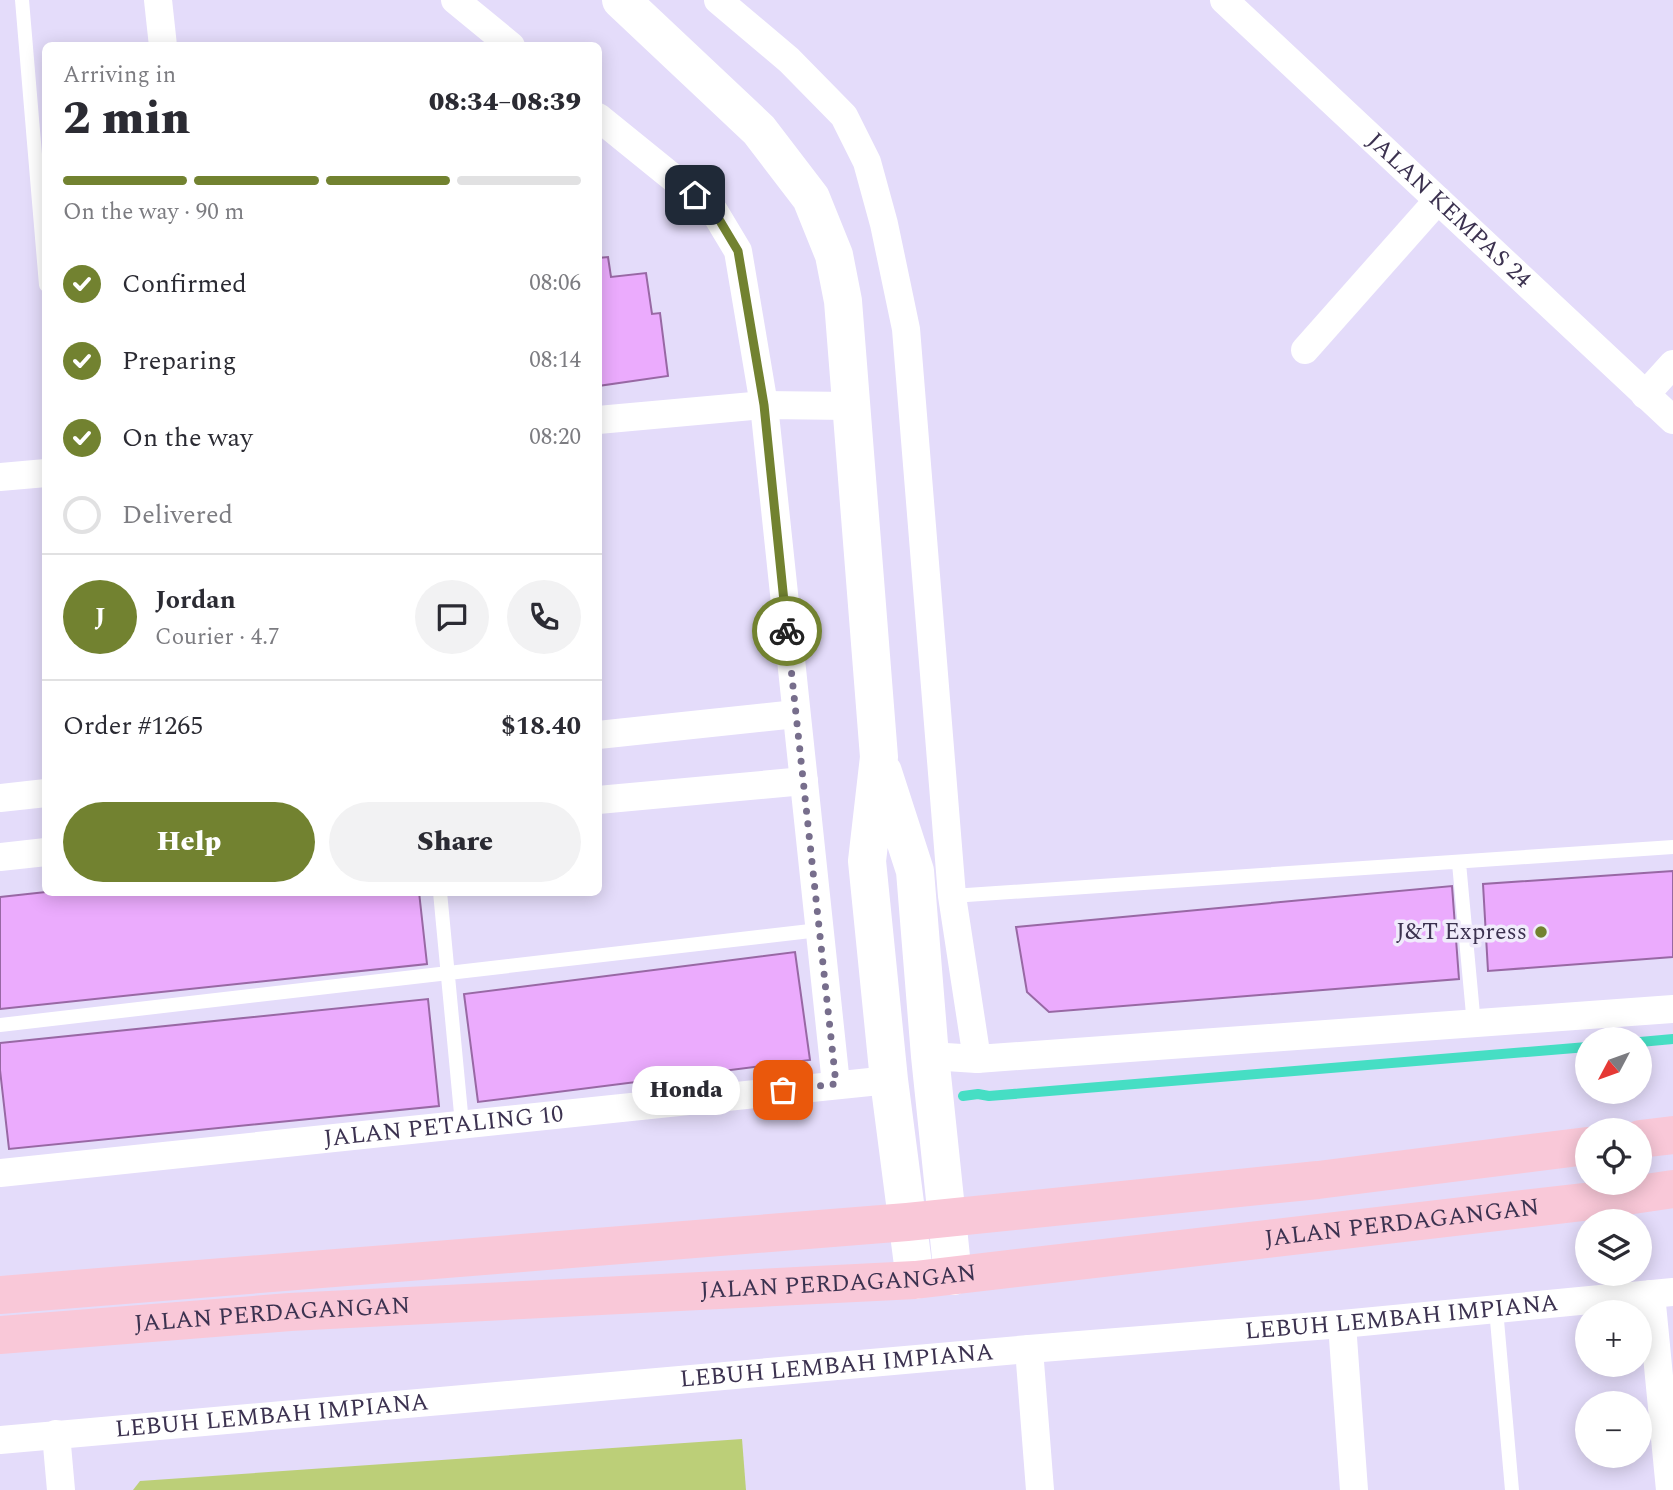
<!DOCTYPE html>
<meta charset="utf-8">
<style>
body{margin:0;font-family:Spectral,serif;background:#f2f2f3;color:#2b2b33;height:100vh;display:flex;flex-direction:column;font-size:26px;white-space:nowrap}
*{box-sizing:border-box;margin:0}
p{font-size:23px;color:#7c7c81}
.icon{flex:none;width:38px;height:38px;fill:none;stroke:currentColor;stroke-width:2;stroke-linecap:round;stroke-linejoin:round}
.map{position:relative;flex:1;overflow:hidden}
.drawer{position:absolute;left:42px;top:42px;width:560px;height:854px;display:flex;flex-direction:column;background:#fff;border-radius:10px;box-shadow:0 4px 18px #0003}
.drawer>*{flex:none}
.needle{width:46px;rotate:229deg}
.buttons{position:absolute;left:1575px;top:1027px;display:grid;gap:14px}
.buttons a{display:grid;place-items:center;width:77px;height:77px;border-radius:50%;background:#fff;box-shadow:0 4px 18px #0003;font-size:35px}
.pin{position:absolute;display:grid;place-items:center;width:60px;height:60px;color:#fff;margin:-30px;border-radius:14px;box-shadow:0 4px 10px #0006}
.courier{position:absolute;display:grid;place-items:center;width:70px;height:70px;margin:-35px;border:5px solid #728230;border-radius:50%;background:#fff;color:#222;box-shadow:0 2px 9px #0007}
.bubble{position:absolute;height:49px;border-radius:24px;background:#fff;box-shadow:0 4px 18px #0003;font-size:23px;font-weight:800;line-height:49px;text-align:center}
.overview em{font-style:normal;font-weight:800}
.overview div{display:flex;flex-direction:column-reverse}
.overview{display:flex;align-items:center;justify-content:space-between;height:119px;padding:0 21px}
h1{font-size:46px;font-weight:800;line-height:52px}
.bar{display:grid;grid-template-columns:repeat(4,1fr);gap:10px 7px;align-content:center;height:84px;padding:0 21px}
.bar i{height:9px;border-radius:5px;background:#e1e1e2}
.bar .on{background:#728230}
.bar p{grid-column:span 4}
.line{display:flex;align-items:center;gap:18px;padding:0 21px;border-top:2px solid #e1e1e2}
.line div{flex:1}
.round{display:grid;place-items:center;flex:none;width:74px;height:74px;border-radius:37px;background:#f2f2f3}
ol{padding:0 21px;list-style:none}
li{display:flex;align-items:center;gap:21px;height:77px}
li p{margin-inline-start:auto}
li .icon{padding:7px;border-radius:50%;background:#728230;color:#fff;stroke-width:4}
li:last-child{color:#7c7c81}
li i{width:38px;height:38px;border:4px solid #e1e1e2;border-radius:50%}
.button{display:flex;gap:14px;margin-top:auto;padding:14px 21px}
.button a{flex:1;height:80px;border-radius:42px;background:#728230;color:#fff;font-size:28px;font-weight:800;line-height:80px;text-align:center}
.button a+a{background:#f2f2f3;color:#2b2b33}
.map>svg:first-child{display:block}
</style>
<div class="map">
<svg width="1673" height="1490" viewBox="0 0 1673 1490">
<rect width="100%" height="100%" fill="#e4dcfa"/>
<path fill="#bccf78" d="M742,1439L746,1490H133L140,1481Z"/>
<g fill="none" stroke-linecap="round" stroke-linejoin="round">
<path stroke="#46dec4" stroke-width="10" d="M1640,1042L1673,1039
M963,1096L978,1094L989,1096L1587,1047"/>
</g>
<path fill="#ebabfd" stroke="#9868a4" stroke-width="2" d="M608,257L611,277L646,273L652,314L660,313L668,376L598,386V258Z
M1673,871V957L1488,971L1483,884Z
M1452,886L1459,979L1049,1012L1027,992L1016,927Z
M46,892H419L427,964L0,1009V897Z
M795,952L810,1060L478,1102L464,994Z
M428,999L439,1106L9,1149L0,1070V1043Z"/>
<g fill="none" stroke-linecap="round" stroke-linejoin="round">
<path stroke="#fff" stroke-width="14" d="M22,0L46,285
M1459,863L1474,1025
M440,892L462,1124
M952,896L1673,847
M0,1025L819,930
M1496,1309L1512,1490"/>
<g stroke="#fff" stroke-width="28">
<path d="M158,0L163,46"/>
<path d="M455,0L511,46"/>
<path d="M718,0L789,60L844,116L867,162L884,224L906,329L952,896L977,1059"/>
<path id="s1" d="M1224,0L1673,420"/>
<path d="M598,117L714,211L738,251L764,405L836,1084"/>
<path d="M1305,350L1438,200"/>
<path d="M1645,395L1673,364"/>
<path d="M598,420L764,405L851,406"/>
<path d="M0,477L46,473"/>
<path d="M598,735L796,714"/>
<path d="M0,798L46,793"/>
<path d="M598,800L804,781"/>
<path d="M0,857L46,852"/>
<path d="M930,1056L977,1059L1673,1009"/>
<path id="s2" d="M0,1173L889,1080"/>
<path d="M1651,1294L1670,1490"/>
<path d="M1342,1324L1354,1490"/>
<path d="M1029,1349L1040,1490"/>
<path d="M56,1434L61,1490"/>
<path id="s3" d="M0,1440L1029,1349L1342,1324L1673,1292"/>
</g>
<path stroke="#fff" stroke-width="38" d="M621,0L759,130L811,198L834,255L843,301L879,757L867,861L889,1080L915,1280
M883,772L915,871L930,1056L953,1276"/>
<g stroke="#f9c8d8" stroke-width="38">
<path d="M1640,1139L1673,1135"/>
<path d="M0,1295L907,1222L1318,1180L1587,1146"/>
<path id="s4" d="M0,1335L290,1312L915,1280L1592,1201L1673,1189"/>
</g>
</g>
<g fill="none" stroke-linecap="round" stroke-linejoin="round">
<path stroke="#776e8c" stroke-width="7" stroke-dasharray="0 12.6" d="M783,1090L836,1084L787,631"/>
<path stroke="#728230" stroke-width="9" d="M695,195L714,211L738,251L764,405L787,631"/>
</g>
<circle fill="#728230" stroke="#f0ebfb" stroke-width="2.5" cx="1541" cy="932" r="7"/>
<g text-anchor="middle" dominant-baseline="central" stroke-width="7" stroke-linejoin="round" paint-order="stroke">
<g font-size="24" fill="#3c3250" stroke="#f0ebfb">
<text stroke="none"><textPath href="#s1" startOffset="308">JALAN KEMPAS 24</textPath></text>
<text stroke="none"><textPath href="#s2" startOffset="446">JALAN PETALING 10</textPath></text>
<text stroke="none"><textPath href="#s4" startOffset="1407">JALAN PERDAGANGAN</textPath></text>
<text stroke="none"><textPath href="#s4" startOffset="840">JALAN PERDAGANGAN</textPath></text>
<text stroke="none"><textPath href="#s4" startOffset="273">JALAN PERDAGANGAN</textPath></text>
<text stroke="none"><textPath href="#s3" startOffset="1407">LEBUH LEMBAH IMPIANA</textPath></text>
<text stroke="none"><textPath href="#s3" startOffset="840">LEBUH LEMBAH IMPIANA</textPath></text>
<text stroke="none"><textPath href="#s3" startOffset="273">LEBUH LEMBAH IMPIANA</textPath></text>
</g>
<g font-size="24" fill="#3c3250" stroke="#f0ebfb" text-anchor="end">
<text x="1527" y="932">J&amp;T Express</text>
</g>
</g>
</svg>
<div class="buttons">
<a><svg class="needle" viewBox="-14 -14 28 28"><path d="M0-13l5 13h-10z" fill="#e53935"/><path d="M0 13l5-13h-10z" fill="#7c7c81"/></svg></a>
<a><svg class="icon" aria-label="locate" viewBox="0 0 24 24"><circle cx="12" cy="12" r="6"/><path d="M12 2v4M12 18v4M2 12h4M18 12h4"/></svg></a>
<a><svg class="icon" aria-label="layers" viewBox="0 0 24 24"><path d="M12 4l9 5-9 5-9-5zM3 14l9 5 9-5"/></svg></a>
<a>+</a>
<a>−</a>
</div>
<div class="pin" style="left:783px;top:1090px;background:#ea580c"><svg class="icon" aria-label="bag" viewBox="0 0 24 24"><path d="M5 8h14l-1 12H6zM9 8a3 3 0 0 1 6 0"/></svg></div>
<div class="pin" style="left:695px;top:195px;background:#1f2937"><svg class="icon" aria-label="home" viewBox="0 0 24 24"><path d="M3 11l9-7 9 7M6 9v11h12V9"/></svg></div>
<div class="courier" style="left:787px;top:631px"><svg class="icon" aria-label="bike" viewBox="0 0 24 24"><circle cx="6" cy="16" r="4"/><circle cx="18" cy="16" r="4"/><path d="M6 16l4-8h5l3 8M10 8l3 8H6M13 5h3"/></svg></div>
<div class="bubble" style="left:632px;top:1066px;width:108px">Honda</div>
<section class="drawer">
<div class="overview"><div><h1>2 min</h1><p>Arriving in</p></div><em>08:34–08:39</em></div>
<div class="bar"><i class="on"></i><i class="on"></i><i class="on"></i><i></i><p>On the way · 90 m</p></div>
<ol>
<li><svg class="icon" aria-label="check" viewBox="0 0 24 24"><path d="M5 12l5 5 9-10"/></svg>Confirmed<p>08:06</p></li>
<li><svg class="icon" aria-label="check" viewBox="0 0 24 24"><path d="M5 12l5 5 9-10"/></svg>Preparing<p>08:14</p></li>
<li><svg class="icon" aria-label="check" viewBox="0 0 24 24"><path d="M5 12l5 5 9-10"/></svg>On the way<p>08:20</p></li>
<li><i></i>Delivered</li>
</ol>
<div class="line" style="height:126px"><b class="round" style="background:#728230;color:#fff">J</b><div><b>Jordan</b><p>Courier · 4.7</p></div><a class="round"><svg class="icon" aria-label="chat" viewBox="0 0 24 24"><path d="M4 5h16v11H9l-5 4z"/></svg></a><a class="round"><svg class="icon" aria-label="phone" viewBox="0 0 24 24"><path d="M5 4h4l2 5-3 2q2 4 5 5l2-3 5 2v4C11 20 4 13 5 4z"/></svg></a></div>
<div class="line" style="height:91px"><div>Order #1265</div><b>$18.40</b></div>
<div class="button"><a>Help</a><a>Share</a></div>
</section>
</div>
